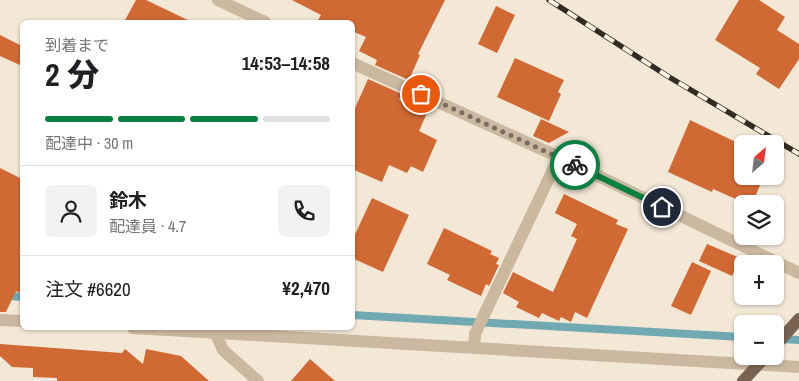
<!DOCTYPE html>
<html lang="ja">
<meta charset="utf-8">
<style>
body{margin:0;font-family:"Archivo Narrow","Noto Sans JP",sans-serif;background:#f2f2f2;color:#202124;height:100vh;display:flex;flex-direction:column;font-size:19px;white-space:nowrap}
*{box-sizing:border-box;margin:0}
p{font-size:16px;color:#757577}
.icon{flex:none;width:28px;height:28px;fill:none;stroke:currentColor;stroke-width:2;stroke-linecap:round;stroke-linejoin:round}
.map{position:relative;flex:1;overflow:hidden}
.side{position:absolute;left:20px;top:20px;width:335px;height:310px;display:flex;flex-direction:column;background:#fff;border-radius:8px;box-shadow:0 1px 4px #0004}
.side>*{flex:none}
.needle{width:32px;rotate:28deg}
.controls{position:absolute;left:734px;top:135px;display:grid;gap:10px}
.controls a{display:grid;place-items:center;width:50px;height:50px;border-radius:8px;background:#fff;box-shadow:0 1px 4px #0004;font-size:25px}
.pin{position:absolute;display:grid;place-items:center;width:42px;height:42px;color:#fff;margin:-21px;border:2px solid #fff;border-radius:50%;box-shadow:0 1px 5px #0007}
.courier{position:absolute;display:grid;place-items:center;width:50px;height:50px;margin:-25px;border:4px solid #0b8043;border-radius:50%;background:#fff;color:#222;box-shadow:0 1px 6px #0007}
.headline em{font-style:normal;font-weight:800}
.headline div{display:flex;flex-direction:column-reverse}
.headline{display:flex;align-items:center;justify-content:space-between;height:85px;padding:0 25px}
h1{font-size:32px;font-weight:800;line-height:38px}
.bar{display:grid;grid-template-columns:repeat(4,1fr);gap:8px 5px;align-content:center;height:60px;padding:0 25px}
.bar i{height:6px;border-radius:4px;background:#e0e0e0}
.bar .current{background:#0b8043}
.bar p{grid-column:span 4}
.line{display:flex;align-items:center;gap:12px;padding:0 25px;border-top:1px solid #e0e0e0}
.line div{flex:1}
.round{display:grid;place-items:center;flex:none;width:52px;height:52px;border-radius:8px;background:#f2f2f2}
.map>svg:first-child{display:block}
</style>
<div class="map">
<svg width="799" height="381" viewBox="0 0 799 381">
<rect width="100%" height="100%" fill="#f3e7d5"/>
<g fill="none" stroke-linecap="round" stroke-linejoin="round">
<path stroke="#71a9b2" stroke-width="8" d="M0,295L22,297
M352,315L742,337
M781,339L799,340"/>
</g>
<path fill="#d16934" d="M136,0H146L192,22H124Z
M292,0H445L418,54L420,55L409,80L375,65L377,60L359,51L366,37L352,31V22H317L321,15Z
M739,0H759L785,17L777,30L799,44V59L779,89L756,74L760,68L715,40Z
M496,6L515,15L497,53L478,44Z
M0,35L22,46V66L0,56Z
M515,58L564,80L558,92L561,94L549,121L497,97Z
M368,79L402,94L399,100L427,113L419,131L437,140L423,172L411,166L407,173L389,165L382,182L352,169V115Z
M541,119L569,132L549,143L533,136Z
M690,120L742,145V176H764L752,204H747L713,189L712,192L668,172Z
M0,168L22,179V294L16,291L6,312H0Z
M564,194L618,220L616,224L628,229L587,318L575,312L571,322L561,317L559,321L542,313L539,318L516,307L519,302L503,293L513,272L553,292L577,239L571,236L577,224L555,213Z
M372,198L409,215L383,272L352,258V241Z
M444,228L492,251L490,254L499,258L496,264L499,265L489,286L486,284L481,296L447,280L450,275L427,264Z
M707,244L740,258L732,276L699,261Z
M692,262L711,271L691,315L671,306Z
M0,344L122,353L125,349L143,364L146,349L181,356L209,381H57V378L33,377V368L12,367L0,356Z
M310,359L335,381H291Z"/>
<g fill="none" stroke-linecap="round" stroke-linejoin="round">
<path stroke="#cbb8a0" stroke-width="12" d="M218,0L265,22
M352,63L559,157L799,273
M0,320L22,321
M133,328L799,367
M215,332L223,350L258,381
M474,348L475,334L559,157"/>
<path stroke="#786353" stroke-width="12" d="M775,346L799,319
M743,381L766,356"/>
<g stroke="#342b24" stroke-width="5.5">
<path id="rail" d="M549,0L669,77L799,154"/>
</g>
<use href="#rail" stroke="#faf1e1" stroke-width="4" stroke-dasharray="11" stroke-linecap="butt"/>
</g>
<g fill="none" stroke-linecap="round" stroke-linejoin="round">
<path stroke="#776d62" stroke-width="5" stroke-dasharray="0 9" d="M421,94L575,165"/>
<path stroke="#0b8043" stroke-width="6" d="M575,165L662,207"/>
</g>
</svg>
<div class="controls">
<a><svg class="needle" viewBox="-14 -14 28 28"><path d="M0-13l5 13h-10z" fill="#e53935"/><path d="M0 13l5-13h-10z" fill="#757577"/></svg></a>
<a><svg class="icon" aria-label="layers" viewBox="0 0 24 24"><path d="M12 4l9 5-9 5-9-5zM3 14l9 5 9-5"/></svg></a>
<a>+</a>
<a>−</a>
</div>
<div class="pin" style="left:421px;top:94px;background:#ea580c"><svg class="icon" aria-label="bag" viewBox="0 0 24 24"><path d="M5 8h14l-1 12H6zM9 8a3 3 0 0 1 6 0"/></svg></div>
<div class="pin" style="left:662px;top:207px;background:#1f2937"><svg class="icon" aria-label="home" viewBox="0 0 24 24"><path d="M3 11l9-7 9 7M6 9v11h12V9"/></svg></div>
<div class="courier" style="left:575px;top:165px"><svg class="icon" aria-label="bike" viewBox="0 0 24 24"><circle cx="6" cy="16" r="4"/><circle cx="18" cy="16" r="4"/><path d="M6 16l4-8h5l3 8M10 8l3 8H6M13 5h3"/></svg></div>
<section class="side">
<div class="headline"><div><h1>2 分</h1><p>到着まで</p></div><em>14:53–14:58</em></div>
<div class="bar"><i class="current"></i><i class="current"></i><i class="current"></i><i></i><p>配達中 · 30 m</p></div>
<div class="line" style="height:90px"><a class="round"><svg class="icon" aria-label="person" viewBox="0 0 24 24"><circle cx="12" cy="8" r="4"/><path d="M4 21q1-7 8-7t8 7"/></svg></a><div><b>鈴木</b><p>配達員 · 4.7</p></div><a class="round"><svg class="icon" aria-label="phone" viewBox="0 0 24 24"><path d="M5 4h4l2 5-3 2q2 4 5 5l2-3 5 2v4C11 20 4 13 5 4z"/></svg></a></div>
<div class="line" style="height:65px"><div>注文 #6620</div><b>¥2,470</b></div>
</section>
</div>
